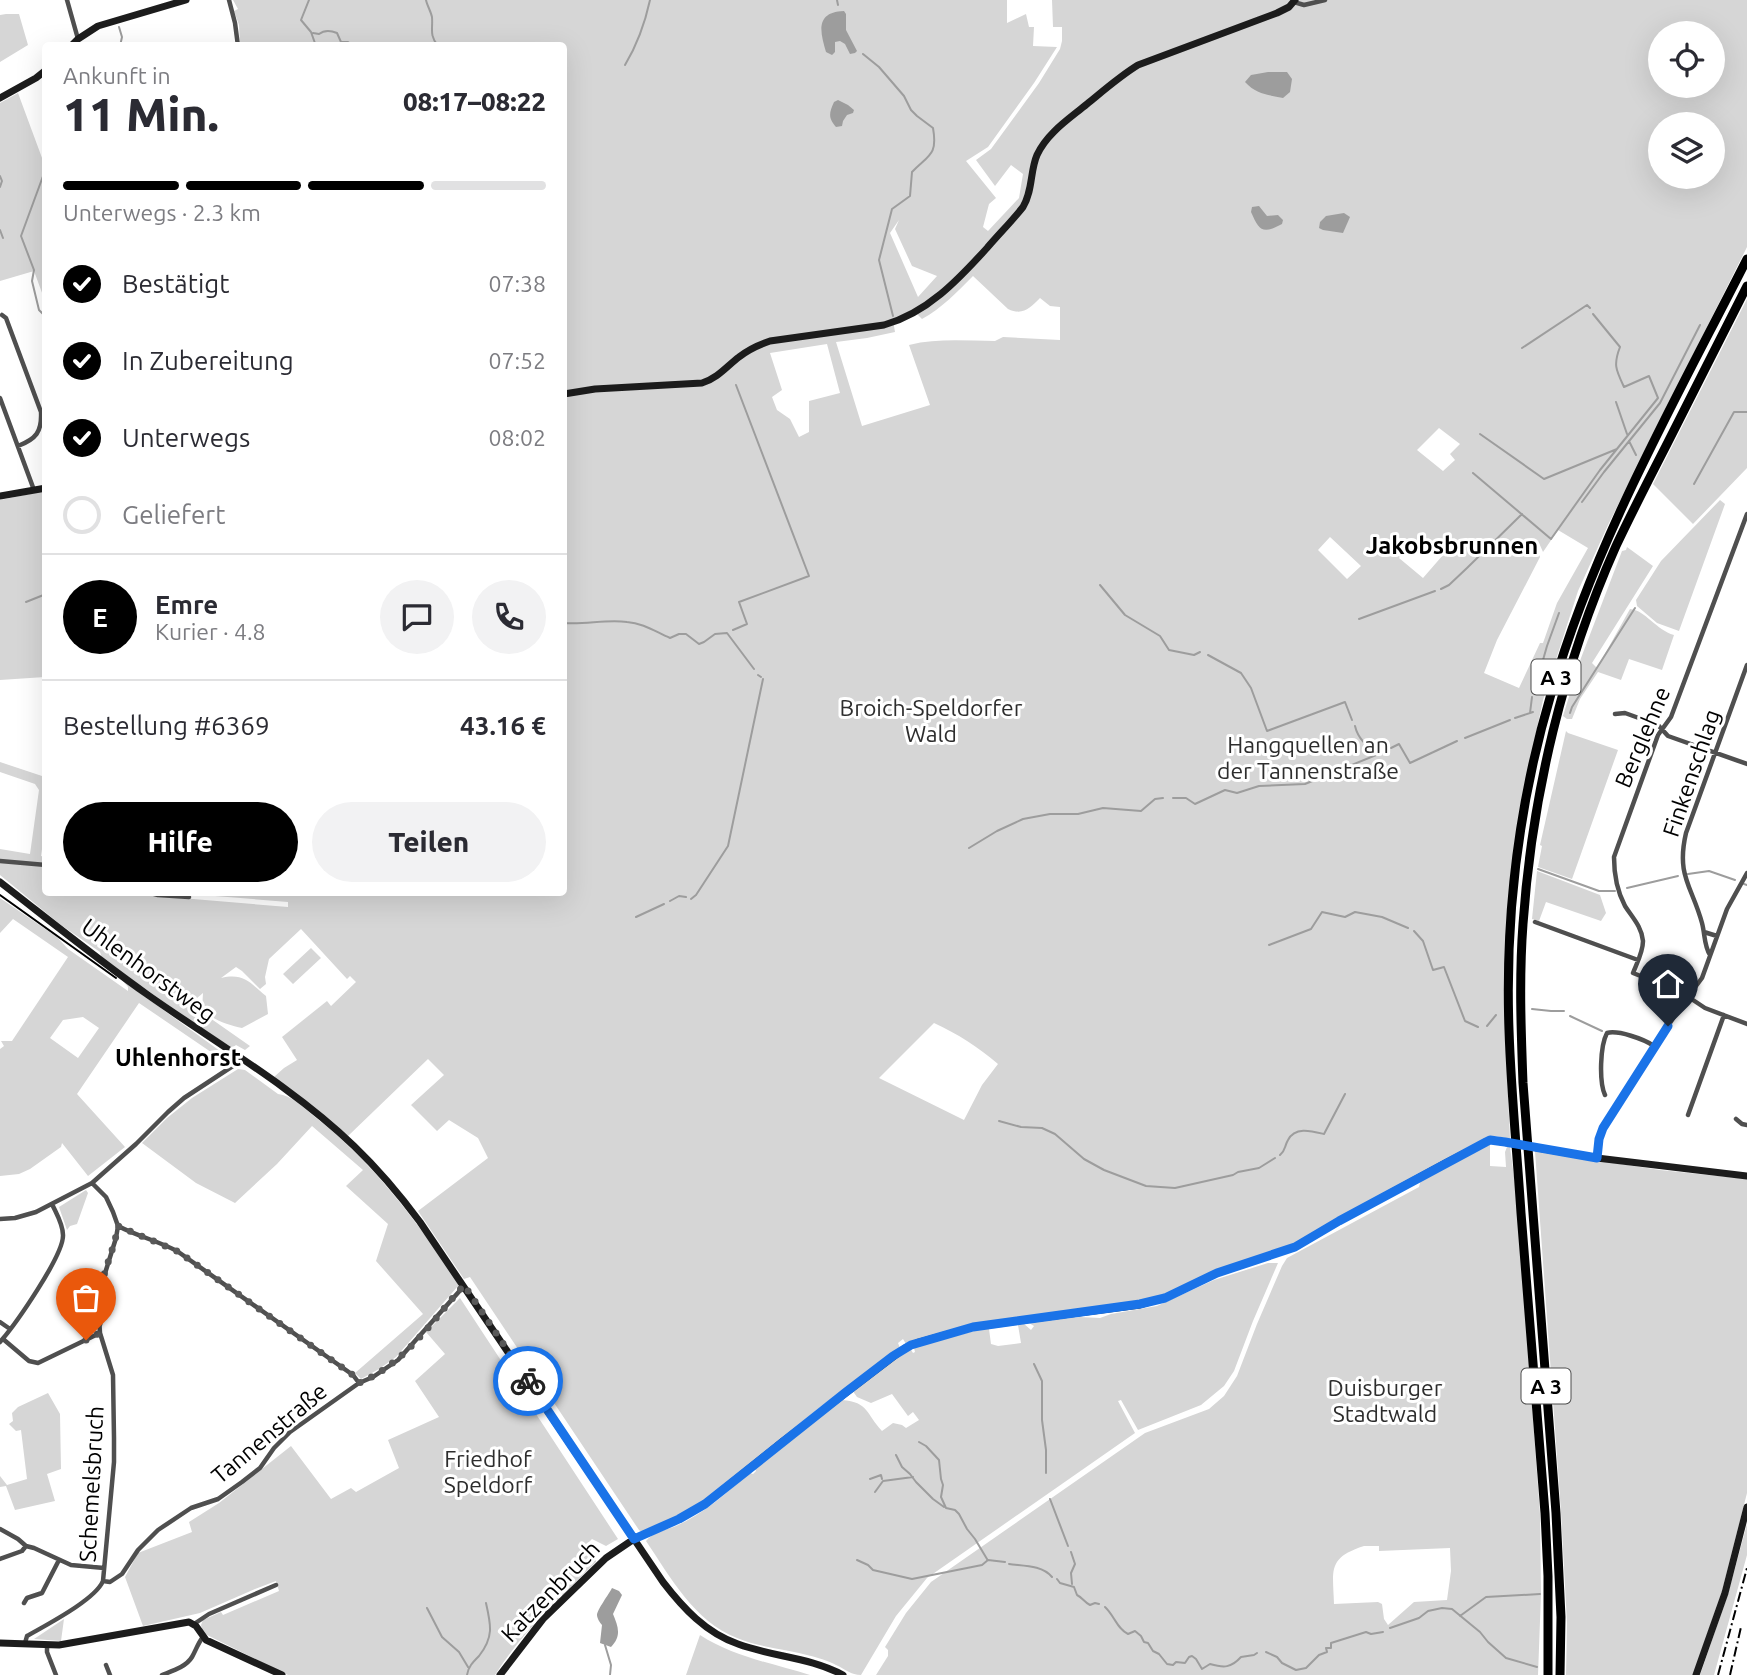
<!DOCTYPE html>
<html lang="de">
<meta charset="utf-8">
<style>
body{margin:0;font-family:Ubuntu,sans-serif;background:#f2f2f3;color:#2b2b33;height:100vh;display:flex;flex-direction:column;font-size:26px;white-space:nowrap}
*{box-sizing:border-box;margin:0}
p{font-size:23px;color:#7c7c81}
.icon{flex:none;width:38px;height:38px;fill:none;stroke:currentColor;stroke-width:2;stroke-linecap:round;stroke-linejoin:round}
.map{position:relative;flex:1;overflow:hidden}
.side{position:absolute;left:42px;top:42px;width:525px;height:854px;display:flex;flex-direction:column;background:#fff;border-radius:7px;box-shadow:0 7px 28px #0002}
.side>*{flex:none}
.controls{position:absolute;left:1648px;top:21px;display:grid;gap:14px}
.controls a{display:grid;place-items:center;width:77px;height:77px;border-radius:50%;background:#fff;box-shadow:0 7px 28px #0002;font-size:35px}
.pin{position:absolute;display:grid;place-items:center;width:60px;height:60px;color:#fff;margin:-72px -30px;border-radius:50% 50% 50% 0;rotate:-45deg;box-shadow:0 0 7px #0007}
.pin .icon{rotate:45deg}
.courier{position:absolute;display:grid;place-items:center;width:70px;height:70px;margin:-35px;border:5px solid #1a73e8;border-radius:50%;background:#fff;color:#222;box-shadow:0 2px 9px #0007}
.headline em{font-style:normal;font-weight:800}
.headline div{display:flex;flex-direction:column-reverse}
.headline{display:flex;align-items:center;justify-content:space-between;height:119px;padding:0 21px}
h1{font-size:46px;font-weight:800;line-height:52px}
.bar{display:grid;grid-template-columns:repeat(4,1fr);gap:10px 7px;align-content:center;height:84px;padding:0 21px}
.bar i{height:9px;border-radius:5px;background:#e1e1e2}
.bar .on{background:#000}
.bar p{grid-column:span 4}
.line{display:flex;align-items:center;gap:18px;padding:0 21px;border-top:2px solid #e1e1e2}
.line div{flex:1}
.round{display:grid;place-items:center;flex:none;width:74px;height:74px;border-radius:37px;background:#f2f2f3}
ol{padding:0 21px;list-style:none}
li{display:flex;align-items:center;gap:21px;height:77px}
li p{margin-inline-start:auto}
li .icon{padding:7px;border-radius:50%;background:#000;color:#fff;stroke-width:4}
li:last-child{color:#7c7c81}
li i{width:38px;height:38px;border:4px solid #e1e1e2;border-radius:50%}
.button{display:flex;gap:14px;margin-top:auto;padding:14px 21px}
.button a{flex:1;height:80px;border-radius:42px;background:#000;color:#fff;font-size:28px;font-weight:800;line-height:80px;text-align:center}
.button a+a{background:#f2f2f3;color:#2b2b33}
.map>svg:first-child{display:block}
</style>
<div class="map">
<svg width="1747" height="1675" viewBox="0 0 1747 1675">
<rect width="100%" height="100%" fill="#fff"/>
<path fill="#d6d6d6" fill-rule="evenodd" d="M233,0H1007V23L1026,14L1029,27H1034L1033,46L1057,47L1034,83L988,147L966,161L996,198L989,204L983,227L988,231L1019,198L1023,174L1011,165L995,186L976,160L991,149L1039,83L1060,49L1062,41V27H1053L1052,0H1747V247L1608,525L1578,591L1543,700L1525,785L1505,1028L1510,1139L1496,1136L1488,1137L1304,1239L1152,1300L980,1324L906,1344L903,1339L898,1343L900,1348L820,1407L700,1504L691,1510L642,1532L639,1530L470,1277L464,1279L418,1211L488,1158L478,1138L449,1120L437,1131L411,1105L444,1075L428,1059L348,1136L274,1077L284,1068L297,1060L282,1037L327,1001L331,1006L356,982L350,976L347,979L301,929L269,959L265,977L266,984L260,989L242,971L236,967L221,978C244,973 249,982 266,996L268,1014L242,1028C229,1025 208,1020 203,1005C202,1001 203,997 203,993L190,1004L250,1046L245,1050L236,1045L232,1048L175,1010L102,958L100,952L61,925L0,875V849L30,854L39,790L35,784L0,772V762L45,777V774L46,821L41,856L45,857L46,892L138,893L157,896L288,907V902L215,896L216,893L564,892V46L240,45L239,25L234,11L238,9ZM1661,33H1713V86H1661ZM1661,124H1713V177H1661ZM899,220L895,229L912,266L937,276L918,297L890,233ZM973,276L1008,309C1023,316 1030,308 1040,298L1050,306L1060,307V340L1003,337L995,341C966,341 937,338 909,345L930,405L862,426L836,342L867,338L895,332L893,320L914,311L922,319C942,308 957,292 973,276ZM827,344L840,393L809,401V432L799,437L790,419L777,410L772,397L782,390L770,353ZM1439,428L1460,444L1450,454L1455,460L1443,471L1417,450ZM1558,530L1588,548L1557,603L1543,643H1540L1519,688L1484,673L1497,640L1540,557L1535,545L1539,543L1543,552ZM1330,537L1361,566L1347,579L1318,550ZM1412,542L1443,555L1423,578L1399,558ZM934,1023C958,1034 978,1047 998,1064L982,1085L964,1120L879,1078Z
M6,14H19L28,45L0,62V15Z
M18,93L45,166V301L34,271L0,281V103Z
M1747,299V468L1693,524L1653,484Z
M45,491V677L0,680V500Z
M1720,500L1725,504L1679,631L1657,623L1637,606L1636,600L1661,561Z
M1627,547L1653,566L1592,663L1597,668L1630,609C1645,610 1656,630 1674,635L1662,670L1629,659L1621,680L1598,672L1580,699L1572,719H1567L1563,716L1581,658L1622,551L1626,550Z
M1566,731L1568,733L1618,750L1572,879L1538,867L1542,846L1540,845Z
M1537,871L1600,895L1606,913L1601,921L1546,902L1539,921L1532,919Z
M0,898L57,937L68,949L128,991V987L122,980L231,1059L230,1065L139,1003L77,1094L125,1147L88,1176L62,1143L61,1147L30,1169L19,1174L0,1176V1049L4,1046L1,1041H12L68,957L13,919L0,933ZM83,1017L99,1028L78,1058L50,1038L63,1020Z
M311,948L321,958L293,984L283,974Z
M238,1069L245,1070L278,1094C291,1095 304,1108 315,1117C375,1164 414,1219 458,1281V1286L396,1357L379,1369L361,1379L355,1373L423,1314L376,1261L388,1224L346,1186L363,1170L312,1126L277,1164L235,1203L196,1183L142,1143L167,1118L192,1098Z
M1490,1144V1166L1506,1167L1505,1152L1507,1147H1510L1517,1199L1540,1514L1541,1594L1538,1675H876L888,1656V1650L885,1647L906,1613L931,1582L1145,1433L1209,1409L1224,1396L1237,1376L1257,1324L1282,1266L1287,1258L1419,1187L1421,1179ZM1364,1546H1379V1551L1450,1548L1451,1571L1447,1600L1414,1602L1388,1625L1384,1619L1382,1604L1378,1602L1334,1604C1333,1570 1327,1558 1364,1546Z
M1535,1151L1660,1170L1747,1179V1493L1722,1591L1693,1675H1566L1567,1623L1561,1512Z
M86,1190L88,1193L77,1224L70,1226L67,1230L59,1207Z
M1268,1263H1278L1253,1321L1234,1371L1224,1386L1201,1405L1138,1430L1121,1400L1118,1401L1135,1433L927,1578L896,1616L861,1675C851,1675 845,1669 836,1665C829,1661 819,1658 811,1656C787,1649 761,1648 737,1638C694,1621 671,1578 646,1541C653,1532 666,1530 676,1526C704,1514 727,1492 750,1473L753,1474L756,1471L755,1469L842,1400C869,1402 866,1414 882,1431L893,1423L902,1425L906,1428L919,1420L913,1412L908,1416L892,1394L871,1403L857,1397L852,1390L910,1348L913,1353L915,1352L914,1348L917,1346L978,1330L1023,1323L1031,1330L1034,1326L1029,1323L1079,1317L1100,1318L1111,1314L1157,1306L1214,1280ZM1018,1325L1021,1343L998,1346L991,1344L989,1329Z
M460,1298L618,1539L606,1546L592,1539L580,1551L581,1555L596,1553V1562C560,1598 522,1632 495,1675H288L203,1633L201,1625L203,1620L221,1612L223,1615L279,1591L276,1581L255,1589L200,1613L143,1626L125,1577L138,1553L192,1532L189,1522L219,1503L291,1446L331,1499L351,1488L356,1492L399,1468L388,1440L439,1417L415,1381L445,1354L426,1332Z
M48,1393L60,1414L61,1469L47,1474L55,1501L15,1510L6,1486L0,1487V1476L7,1485L27,1479L21,1430L16,1431L9,1424L13,1421L12,1413L18,1407Z
M1747,1524V1555L1714,1675H1700L1728,1594Z
M64,1619L61,1641L34,1639Z
M700,1635C734,1657 772,1663 810,1675H686Z"/>
<path fill="#9d9d9d" d="M844,11L846,14V30L857,51L855,53L850,54L845,44L840,41L835,42V52L832,55L826,52C820,32 815,12 844,11Z
M1268,72H1287L1292,79L1290,92L1283,98C1268,95 1256,94 1245,82L1251,75Z
M838,100L848,105L854,110L853,113L847,115L843,121L842,126L836,127C828,118 829,113 834,102Z
M1259,206L1267,216L1278,215L1283,220L1282,224C1262,235 1259,230 1251,212L1252,207Z
M1344,213L1350,217L1343,233L1323,230L1319,228L1320,222L1326,216Z
M612,1588L619,1591L622,1595L613,1614C618,1626 622,1636 611,1647L600,1643L602,1625C600,1623 597,1618 597,1615C597,1610 609,1594 612,1588Z"/>
<g fill="none" stroke-linecap="round" stroke-linejoin="round">
<path stroke="#9d9d9d" stroke-width="2" d="M309,0L301,20L311,32L316,46
M426,0C427,5 431,12 432,17C433,29 429,35 438,46
M837,0L838,5
M119,27L122,37L120,46
M313,33L319,34C324,30 330,30 337,33L341,42H348L353,46
M863,54L879,67L904,96L911,110L917,116L933,128C938,156 928,155 912,172L910,196L892,209L879,260L893,316
M625,65C637,45 645,23 650,0
M46,168L21,236L34,270L32,281L39,310L46,317
M0,176L2,181L0,187
M0,230L3,238
M1522,348L1587,305L1590,308
M1616,402L1627,434
M1480,434L1544,479L1617,449
M1629,441L1636,455
M1473,473L1551,539L1600,470L1658,398L1649,376L1624,387C1616,370 1613,365 1620,347L1593,314
M1694,484L1734,412H1747
M1582,502L1604,472L1660,403L1700,325
M1100,585L1125,615L1160,636L1169,650L1194,655L1200,652
M1441,589L1449,585L1467,568L1522,514
M26,602L46,594
M1359,619L1435,591
M564,623C585,625 606,619 627,622C643,623 656,632 670,638L679,634H686L699,644L704,642L715,634L727,633L754,669
M733,630L747,624L739,602L809,576L736,385
M1208,655L1241,673L1251,688L1267,731L1345,702L1352,720
M758,675L761,677
M1535,688L1547,646L1559,613
M1530,713L1532,697
M1570,713L1572,707L1635,608
M1515,718L1533,712
M1355,726C1358,739 1367,746 1377,754
M1465,738L1510,720
M1391,748L1399,744L1410,763L1457,741
M1173,798H1186L1195,804L1225,790L1237,793L1259,786L1305,784L1386,751
M969,848L997,831L1023,819L1050,814H1078L1103,808L1141,811L1155,799L1163,798
M1538,869L1599,891H1615
M1688,874L1709,871L1735,880
M1744,884L1747,885
M1627,888L1678,876
M691,899L696,895L728,846L763,679
M670,901L679,896L686,897
M636,917L664,904
M1414,931L1423,941L1433,970L1444,967L1465,1021L1478,1027
M1269,945L1311,929L1322,912L1345,917L1355,912L1382,917L1408,928
M1532,1009L1551,1011H1564
M1570,1016L1602,1031
M1487,1026L1496,1015
M999,1121L1021,1127L1042,1128L1055,1134L1084,1159L1104,1170L1146,1186L1175,1188L1233,1175L1238,1172L1259,1168L1275,1158
M1280,1155C1286,1150 1284,1147 1288,1140C1295,1126 1312,1131 1324,1134L1345,1094
M1034,1364L1042,1381V1420L1046,1450V1473
M919,1442L926,1446L939,1460L941,1479L943,1485L941,1497L946,1508L955,1510L959,1514L967,1529L975,1539L987,1559
M896,1455L902,1467L910,1474L916,1482L933,1499L944,1507
M870,1479L881,1475L882,1479
M875,1492L883,1481L913,1477
M1050,1499L1068,1546
M1071,1552L1075,1564L1071,1573L1072,1584
M857,1560L868,1565L873,1570L912,1579L982,1565L988,1560L1005,1562
M1009,1564C1023,1566 1042,1565 1052,1577
M1057,1579L1060,1583L1074,1587L1077,1595C1083,1598 1084,1602 1090,1605L1095,1603L1099,1604
M1105,1607C1114,1615 1117,1629 1128,1634L1135,1631L1141,1636L1144,1642L1148,1643L1153,1651L1159,1654L1167,1664L1173,1665L1176,1662L1185,1663L1189,1657L1192,1656L1196,1659L1202,1669L1210,1664C1224,1668 1231,1668 1241,1657L1254,1655L1257,1653
M427,1608L442,1637L459,1652L468,1667
M1460,1616L1486,1597L1540,1594
M1390,1628L1419,1618L1428,1611L1442,1608L1452,1609L1480,1632L1488,1642L1506,1658L1537,1667
M605,1645L611,1665L610,1675
M1266,1652L1277,1657L1282,1663L1296,1670L1306,1668L1319,1655L1327,1652L1326,1648H1331V1643L1366,1632L1371,1634L1383,1632
M467,1675C468,1667 473,1662 479,1656C494,1637 491,1625 486,1603"/>
<path stroke="#4f4f4f" stroke-width="4.5" d="M67,0L78,39
M229,0L235,23L238,46
M1294,2L1304,5L1325,0
M2,315L6,318L41,412C42,432 36,439 18,446
M0,398L34,490
M1747,514L1671,717L1658,735L1614,857C1614,874 1617,891 1625,906C1632,917 1642,927 1643,941C1643,952 1637,963 1633,973L1681,992L1705,1008L1747,1024
M1615,714L1625,713L1658,725L1668,736L1747,764
M0,861L46,865
M147,892L158,895L189,897
M1535,922L1638,960
M1704,932L1717,936
M1710,955C1704,946 1705,934 1702,923C1692,886 1676,876 1686,833L1747,665
M1605,1095C1599,1082 1600,1046 1607,1033C1618,1030 1644,1039 1654,1046
M1688,1115L1724,1015
M1736,1119L1742,1124L1747,1125
M1597,1158L1599,1139L1607,1120L1681,1006L1702,978L1727,909L1747,873
M0,1219L15,1218L36,1212L92,1183L136,1144L168,1112L184,1098L242,1060
M118,1226C137,1236 158,1241 177,1251L353,1375L359,1383
M0,1322L10,1329
M3,1339L29,1361L38,1363L100,1333
M0,1342C15,1325 64,1255 63,1235C63,1224 56,1213 52,1204
M0,1529L18,1539L26,1546L34,1548L71,1565L104,1568
M0,1559L22,1551L26,1546
M103,1581L110,1582L122,1574L138,1550L158,1530L191,1508L218,1499L242,1482L260,1468L274,1448L290,1432L359,1383L373,1377L398,1360L464,1286
M24,1603L27,1598L42,1593L59,1560
M194,1624L209,1614L276,1585
M25,1643L27,1636C46,1625 95,1600 103,1581L114,1462V1438L113,1375L100,1333L98,1302L102,1283L116,1238L118,1226L113,1212L106,1197L92,1183
M47,1645V1652L56,1675
M106,1665L110,1675
M162,1675C172,1671 186,1667 192,1657C196,1650 198,1643 203,1637"/>
<path stroke="#1c1c1c" stroke-width="7" d="M71,46L78,39L98,26L186,0
M0,98L36,78L46,70
M564,394L595,389L702,383C718,378 727,366 739,357C749,349 758,345 770,341L884,325C927,313 958,280 987,248C999,234 1012,221 1023,207C1033,190 1030,171 1037,155C1047,133 1069,119 1087,104C1103,91 1120,76 1138,65L1277,13L1289,7L1295,0
M0,496L46,488
M0,882C49,920 97,959 148,995C216,1043 294,1088 354,1146C378,1169 400,1195 420,1222L663,1582C683,1608 706,1633 738,1644C773,1657 810,1657 843,1675
M0,1643L59,1645L189,1622L196,1626L206,1640L282,1675
M500,1675L543,1619L606,1558L634,1539L679,1519L705,1504L783,1441L905,1348L919,1342L973,1327L1140,1305L1165,1298L1217,1273L1295,1247L1339,1221L1447,1162L1490,1140L1597,1158L1747,1176
M1696,1675L1725,1593L1747,1507"/>
<path stroke="#000" stroke-width="9" d="M1548,1675V1576L1545,1513C1537,1413 1529,1313 1521,1213C1517,1152 1511,1091 1509,1030C1505,918 1519,802 1551,694C1595,541 1675,401 1747,259
M1560,1675L1561,1617L1556,1513L1523,1083C1521,1030 1519,977 1523,924C1532,795 1563,665 1616,546C1632,512 1649,479 1666,446C1693,393 1720,339 1747,286"/>
<path stroke="#000" stroke-width="2" d="M0,895L116,978"/>
<path stroke="#000" stroke-width="2" stroke-dasharray="10 3.5 2 3.5" stroke-linecap="butt" d="M1718,1675L1747,1568
M1730,1675L1741,1627"/>
</g>
<g fill="none" stroke-linecap="round" stroke-linejoin="round">
<path stroke="#595959" stroke-width="7" stroke-dasharray="0 12.6" d="M86,1340L100,1333C98,1316 98,1299 102,1282C107,1263 115,1245 118,1226L177,1251L353,1375L359,1383C406,1363 431,1322 464,1285L528,1381"/>
<path stroke="#1a73e8" stroke-width="9" d="M528,1381L634,1539L679,1519L705,1504L846,1392L893,1356L911,1345L973,1327L1140,1304L1165,1298L1217,1273L1295,1247L1339,1221L1486,1142L1490,1140L1505,1142L1597,1158L1599,1139L1603,1128L1668,1026"/>
</g>
<g text-anchor="middle" dominant-baseline="central" stroke-width="6" stroke-linejoin="round" paint-order="stroke">
<g fill="#fff" stroke="#4c4c4c" stroke-width="2">
<rect x="1531.5" y="659.5" width="49" height="35" rx="5"/>
<rect x="1521.5" y="1368.5" width="49" height="35" rx="5"/>
</g>
<g font-size="21" font-weight="bold" fill="#000">
<text x="1556" y="677">A 3</text>
<text x="1546" y="1386">A 3</text>
</g>
<g font-size="23" fill="#2d2d2d" stroke="#fff">
<text x="931" y="707">Broich-Speldorfer<tspan x="931" dy="26">Wald</tspan></text>
<text x="1308" y="744">Hangquellen an<tspan x="1308" dy="26">der Tannenstraße</tspan></text>
<text x="1385" y="1387">Duisburger<tspan x="1385" dy="26">Stadtwald</tspan></text>
<text x="488" y="1458">Friedhof<tspan x="488" dy="26">Speldorf</tspan></text>
</g>
<g font-size="23" fill="#000" stroke="#fff">
<text transform="translate(1642 737) rotate(-67)">Berglehne</text>
<text transform="translate(1691 773) rotate(-71)">Finkenschlag</text>
<text transform="translate(149 970) rotate(36)">Uhlenhorstweg</text>
<text transform="translate(269 1433) rotate(-40)">Tannenstraße</text>
<text transform="translate(91 1484) rotate(-87)">Schemelsbruch</text>
<text transform="translate(550 1591) rotate(-46)">Katzenbruch</text>
</g>
<g font-size="24" font-weight="bold" fill="#000" stroke="#fff">
<text x="1452" y="545">Jakobsbrunnen</text>
<text x="178" y="1057">Uhlenhorst</text>
</g>
</g>
</svg>
<div class="controls">
<a><svg class="icon" aria-label="locate" viewBox="0 0 24 24"><circle cx="12" cy="12" r="6"/><path d="M12 2v4M12 18v4M2 12h4M18 12h4"/></svg></a>
<a><svg class="icon" aria-label="layers" viewBox="0 0 24 24"><path d="M12 4l9 5-9 5-9-5zM3 14l9 5 9-5"/></svg></a>
</div>
<div class="pin" style="left:86px;top:1340px;background:#ea580c"><svg class="icon" aria-label="bag" viewBox="0 0 24 24"><path d="M5 8h14l-1 12H6zM9 8a3 3 0 0 1 6 0"/></svg></div>
<div class="pin" style="left:1668px;top:1026px;background:#1f2937"><svg class="icon" aria-label="home" viewBox="0 0 24 24"><path d="M3 11l9-7 9 7M6 9v11h12V9"/></svg></div>
<div class="courier" style="left:528px;top:1381px"><svg class="icon" aria-label="bike" viewBox="0 0 24 24"><circle cx="6" cy="16" r="4"/><circle cx="18" cy="16" r="4"/><path d="M6 16l4-8h5l3 8M10 8l3 8H6M13 5h3"/></svg></div>
<section class="side">
<div class="headline"><div><h1>11 Min.</h1><p>Ankunft in</p></div><em>08:17–08:22</em></div>
<div class="bar"><i class="on"></i><i class="on"></i><i class="on"></i><i></i><p>Unterwegs · 2.3 km</p></div>
<ol>
<li><svg class="icon" aria-label="check" viewBox="0 0 24 24"><path d="M5 12l5 5 9-10"/></svg>Bestätigt<p>07:38</p></li>
<li><svg class="icon" aria-label="check" viewBox="0 0 24 24"><path d="M5 12l5 5 9-10"/></svg>In Zubereitung<p>07:52</p></li>
<li><svg class="icon" aria-label="check" viewBox="0 0 24 24"><path d="M5 12l5 5 9-10"/></svg>Unterwegs<p>08:02</p></li>
<li><i></i>Geliefert</li>
</ol>
<div class="line" style="height:126px"><b class="round" style="background:#000;color:#fff">E</b><div><b>Emre</b><p>Kurier · 4.8</p></div><a class="round"><svg class="icon" aria-label="chat" viewBox="0 0 24 24"><path d="M4 5h16v11H9l-5 4z"/></svg></a><a class="round"><svg class="icon" aria-label="phone" viewBox="0 0 24 24"><path d="M5 4h4l2 5-3 2q2 4 5 5l2-3 5 2v4C11 20 4 13 5 4z"/></svg></a></div>
<div class="line" style="height:91px"><div>Bestellung #6369</div><b>43.16 €</b></div>
<div class="button"><a>Hilfe</a><a>Teilen</a></div>
</section>
</div>
